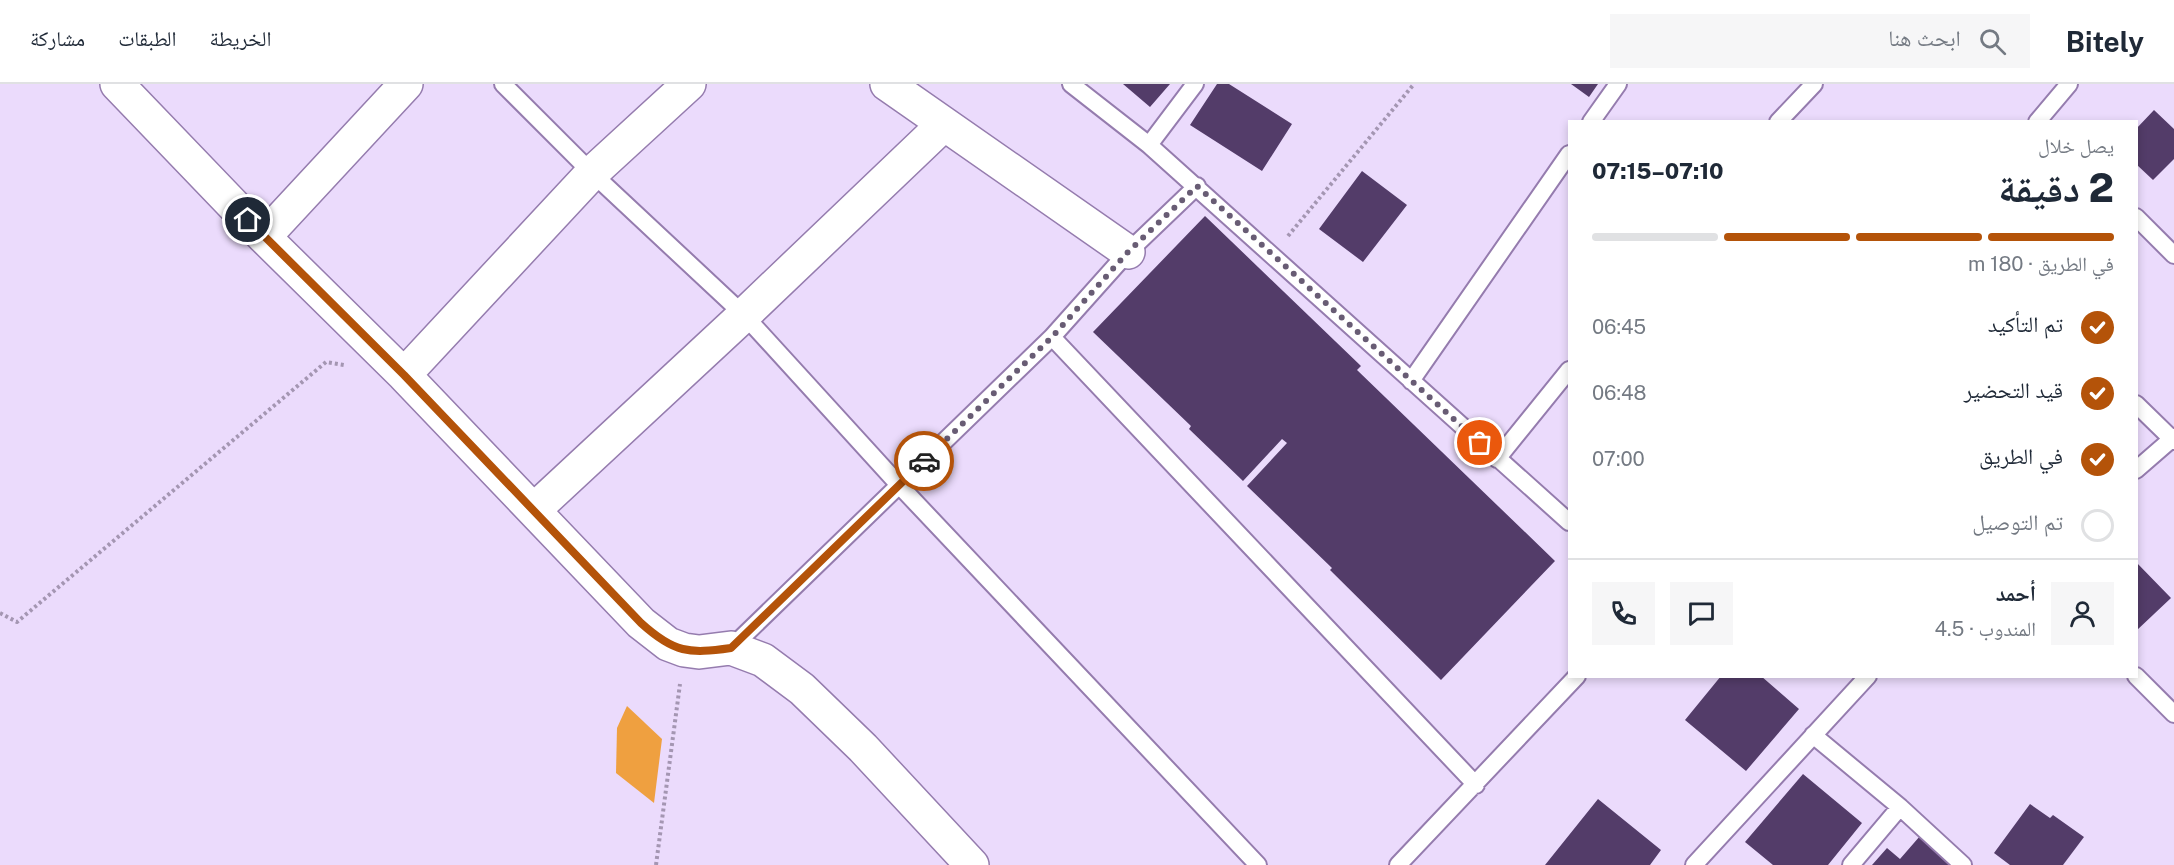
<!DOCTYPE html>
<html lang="ar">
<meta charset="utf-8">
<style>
body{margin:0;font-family:"Public Sans","Noto Naskh Arabic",sans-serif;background:#f6f6f7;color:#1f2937;direction:rtl;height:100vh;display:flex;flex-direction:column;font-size:22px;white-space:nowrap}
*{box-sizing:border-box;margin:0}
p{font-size:20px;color:#747a83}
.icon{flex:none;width:33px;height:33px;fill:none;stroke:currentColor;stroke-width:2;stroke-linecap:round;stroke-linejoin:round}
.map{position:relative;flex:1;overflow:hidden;direction:ltr}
.sheet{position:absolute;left:1568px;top:36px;width:570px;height:558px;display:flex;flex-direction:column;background:#fff;border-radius:0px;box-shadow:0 3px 9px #0003;direction:rtl}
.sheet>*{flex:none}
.pin{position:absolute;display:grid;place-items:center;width:51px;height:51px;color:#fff;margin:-26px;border:3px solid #fff;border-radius:50%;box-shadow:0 2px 6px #0007}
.courier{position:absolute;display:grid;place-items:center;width:60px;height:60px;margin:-30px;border:4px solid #b45309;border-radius:50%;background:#fff;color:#222;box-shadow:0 2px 8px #0007}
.head em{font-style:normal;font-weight:800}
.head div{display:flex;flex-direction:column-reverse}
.head{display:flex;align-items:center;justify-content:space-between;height:102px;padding:0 24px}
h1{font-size:39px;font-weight:800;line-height:45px}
.bar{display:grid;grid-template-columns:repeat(4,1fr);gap:9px 6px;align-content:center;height:72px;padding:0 24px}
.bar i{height:8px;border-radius:4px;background:#e0e1e3}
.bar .current{background:#b45309}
.bar p{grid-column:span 4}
.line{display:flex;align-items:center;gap:15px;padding:0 24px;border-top:2px solid #e0e1e3}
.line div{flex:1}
.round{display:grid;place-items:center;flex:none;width:63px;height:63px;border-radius:0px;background:#f6f6f7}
ol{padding:0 24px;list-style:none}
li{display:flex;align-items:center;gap:18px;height:66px}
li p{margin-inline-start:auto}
li .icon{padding:6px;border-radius:50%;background:#b45309;color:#fff;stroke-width:4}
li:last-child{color:#747a83}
li i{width:33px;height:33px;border:3px solid #e0e1e3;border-radius:50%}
header{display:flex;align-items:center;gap:36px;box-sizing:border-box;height:84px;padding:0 30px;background:#fff;border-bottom:2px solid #e0e1e3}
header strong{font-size:28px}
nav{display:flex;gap:33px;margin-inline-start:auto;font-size:21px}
.search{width:420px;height:54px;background:#f6f6f7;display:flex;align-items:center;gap:15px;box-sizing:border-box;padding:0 21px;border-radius:0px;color:#747a83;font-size:22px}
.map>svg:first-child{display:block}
</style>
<header>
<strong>Bitely</strong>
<div class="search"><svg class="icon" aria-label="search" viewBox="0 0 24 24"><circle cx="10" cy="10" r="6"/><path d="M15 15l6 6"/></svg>ابحث هنا</div>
<nav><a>الخريطة</a><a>الطبقات</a><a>مشاركة</a></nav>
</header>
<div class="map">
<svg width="2174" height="781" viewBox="0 0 2174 781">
<rect width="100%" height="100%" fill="#ebdbfc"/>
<path fill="#efa040" d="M627,622L662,655L654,719L616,689L617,644Z"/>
<path fill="#533c69" d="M1123,0H1170L1150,23Z
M1217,0H1229L1292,40L1262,87L1190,41Z
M1571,0H1598L1589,13Z
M2154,26L2174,45V75L2153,96L2136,80V45Z
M1362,87L1407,121L1363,178L1319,145Z
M1205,132L1361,282L1357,286L1555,477L1441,596L1330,486L1332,484L1247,402L1287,359L1282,355L1243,397L1189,345L1191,342L1093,248Z
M2136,478L2171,514L2136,547Z
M1721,592H1761L1799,625L1746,687L1685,636Z
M1803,690L1862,739L1828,781H1773L1745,758Z
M1598,715L1661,766L1650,781H1545Z
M2030,720L2050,734L2053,731L2084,753L2063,781H2010L1994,769Z
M1920,752L1953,781H1872L1887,764L1900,775Z"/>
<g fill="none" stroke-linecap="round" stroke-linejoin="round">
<g stroke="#957cae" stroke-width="20">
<path id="service" d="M503,0L592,89L744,231L899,401L1258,781
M1071,0L1149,61L1569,438
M1591,38L1618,0
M1778,38L1814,0
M2037,38L2069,0
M1149,61L1195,0
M2136,133L2174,171
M1052,253L1476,701
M1411,297L1569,70
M2136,320L2174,357
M1497,375L1569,286
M2136,386L2174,353
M731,564L1052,253L1128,168L1197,102
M2136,592L2174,630
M1813,651L1900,723L1963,781
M1398,781L1577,592
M1694,781L1868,592
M1851,781L1900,723"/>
</g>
<g stroke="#957cae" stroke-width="36">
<path id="minor" d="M117,0L264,153L404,291L641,539L668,560L684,566L699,568L731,564L763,576L802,605L863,664L972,781
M887,0L1128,168
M264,153L406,0
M404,291L592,89L689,0
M534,426L744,231L943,41"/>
</g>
<path stroke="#a496b2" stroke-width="4" stroke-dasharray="3 3" stroke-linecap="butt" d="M1288,152L1414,0
M0,529L17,538L326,278L344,281
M656,781L680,600"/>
<use href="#service" stroke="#fff" stroke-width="16"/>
<use href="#minor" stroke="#fff" stroke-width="33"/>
</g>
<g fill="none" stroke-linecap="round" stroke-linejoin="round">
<path stroke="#685c74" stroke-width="6" stroke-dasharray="0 10.8" d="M924,377L1052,253L1128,168L1197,102L1480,359"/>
<path stroke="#b45309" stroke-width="8" d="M248,136L404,291L641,539C674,569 689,570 731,564L924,377"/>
</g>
</svg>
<div class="pin" style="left:1480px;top:359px;background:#ea580c"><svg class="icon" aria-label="bag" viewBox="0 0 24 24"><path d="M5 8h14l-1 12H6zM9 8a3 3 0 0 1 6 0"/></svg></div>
<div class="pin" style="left:248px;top:136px;background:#1f2937"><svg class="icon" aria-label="home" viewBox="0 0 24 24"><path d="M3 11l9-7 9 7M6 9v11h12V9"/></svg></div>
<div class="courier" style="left:924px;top:377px"><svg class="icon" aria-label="car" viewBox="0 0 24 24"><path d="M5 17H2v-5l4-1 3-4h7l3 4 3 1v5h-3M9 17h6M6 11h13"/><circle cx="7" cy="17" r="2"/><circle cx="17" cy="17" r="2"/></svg></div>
<section class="sheet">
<div class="head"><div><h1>2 دقيقة</h1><p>يصل خلال</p></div><em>07:10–07:15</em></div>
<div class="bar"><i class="current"></i><i class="current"></i><i class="current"></i><i></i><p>في الطريق · 180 m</p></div>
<ol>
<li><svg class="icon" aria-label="check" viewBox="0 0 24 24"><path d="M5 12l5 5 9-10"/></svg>تم التأكيد<p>06:45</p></li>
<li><svg class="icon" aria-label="check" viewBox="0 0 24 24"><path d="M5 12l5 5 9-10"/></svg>قيد التحضير<p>06:48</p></li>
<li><svg class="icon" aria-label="check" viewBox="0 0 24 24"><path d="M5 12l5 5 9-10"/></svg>في الطريق<p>07:00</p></li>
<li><i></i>تم التوصيل</li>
</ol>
<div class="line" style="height:108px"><a class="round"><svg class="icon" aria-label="person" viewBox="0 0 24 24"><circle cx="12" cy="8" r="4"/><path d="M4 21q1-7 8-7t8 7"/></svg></a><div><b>أحمد</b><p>المندوب · 4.5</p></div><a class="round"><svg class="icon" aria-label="chat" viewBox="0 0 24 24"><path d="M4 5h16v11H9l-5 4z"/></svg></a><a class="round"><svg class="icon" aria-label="phone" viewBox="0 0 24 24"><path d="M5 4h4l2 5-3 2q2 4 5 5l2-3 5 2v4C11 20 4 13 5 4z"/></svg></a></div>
</section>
</div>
